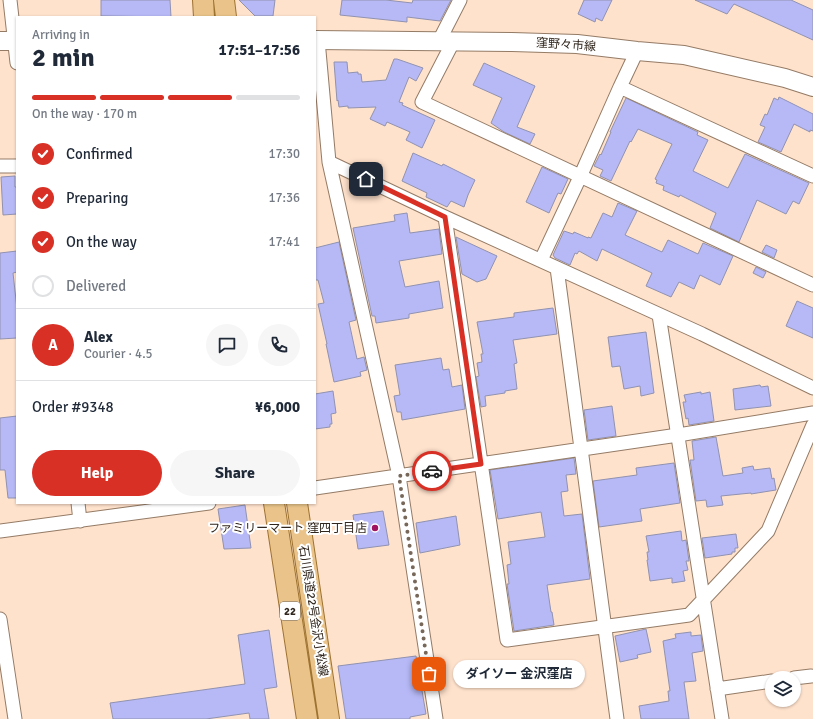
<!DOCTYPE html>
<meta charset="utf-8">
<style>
body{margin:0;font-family:Signika,"Noto Sans JP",sans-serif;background:#f6f6f7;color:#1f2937;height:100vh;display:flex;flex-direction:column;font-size:15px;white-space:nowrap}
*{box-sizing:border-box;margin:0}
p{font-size:13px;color:#747a83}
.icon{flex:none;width:22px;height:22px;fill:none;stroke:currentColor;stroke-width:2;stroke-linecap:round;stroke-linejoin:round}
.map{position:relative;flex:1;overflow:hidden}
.drawer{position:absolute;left:16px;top:16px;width:300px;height:488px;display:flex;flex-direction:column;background:#fff;border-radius:0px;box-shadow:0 1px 3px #0004}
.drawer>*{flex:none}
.controls{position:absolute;left:765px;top:671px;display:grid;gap:8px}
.controls a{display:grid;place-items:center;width:36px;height:36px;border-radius:50%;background:#fff;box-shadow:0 1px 3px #0004;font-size:20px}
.pin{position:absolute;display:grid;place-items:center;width:34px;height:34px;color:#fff;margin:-17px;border-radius:8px;box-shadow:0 2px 6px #0006}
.courier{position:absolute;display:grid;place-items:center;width:40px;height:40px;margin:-20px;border:3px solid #d93025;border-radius:50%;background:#fff;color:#222;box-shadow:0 1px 5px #0007}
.bubble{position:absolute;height:28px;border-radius:14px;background:#fff;box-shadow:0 1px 3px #0004;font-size:13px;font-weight:700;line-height:28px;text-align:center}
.summary em{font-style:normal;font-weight:700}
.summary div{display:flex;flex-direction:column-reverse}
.summary{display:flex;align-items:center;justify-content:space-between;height:68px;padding:0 16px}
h1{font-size:26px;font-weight:700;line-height:30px}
.bar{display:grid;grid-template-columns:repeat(4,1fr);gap:6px 4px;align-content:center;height:48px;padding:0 16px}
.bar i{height:5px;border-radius:3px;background:#e0e1e3}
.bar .selected{background:#d93025}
.bar p{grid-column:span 4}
.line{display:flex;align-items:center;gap:10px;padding:0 16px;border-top:1px solid #e0e1e3}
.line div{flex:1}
.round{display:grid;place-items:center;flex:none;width:42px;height:42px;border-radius:21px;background:#f6f6f7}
ol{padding:0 16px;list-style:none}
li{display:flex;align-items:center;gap:12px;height:44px}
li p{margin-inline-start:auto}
li .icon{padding:4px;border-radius:50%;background:#d93025;color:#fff;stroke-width:4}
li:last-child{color:#747a83}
li i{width:22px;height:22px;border:2px solid #e0e1e3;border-radius:50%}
.cta{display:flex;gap:8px;margin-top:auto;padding:8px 16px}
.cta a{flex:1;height:46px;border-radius:24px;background:#d93025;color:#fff;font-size:16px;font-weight:700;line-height:46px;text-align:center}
.cta a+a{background:#f6f6f7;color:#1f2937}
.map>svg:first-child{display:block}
</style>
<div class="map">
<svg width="813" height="719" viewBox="0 0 813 719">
<rect width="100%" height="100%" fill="#ffe2cc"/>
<path fill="#b6b9f6" stroke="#9192b0" d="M101,0H170L171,17L101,16Z
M239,0H275L273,16H255Z
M342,0H386L412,3L413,0H451L440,21L407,17V22L340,15Z
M584,0H612L602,21L596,18L595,22L578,14Z
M695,0H791L813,10V40L734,4L727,14Z
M394,59H397L423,68L416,81L409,77L399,102L403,103L402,105L435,120L422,148L406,140L410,132L387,122L385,126L370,119L376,107L348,108V106L339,107L338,100L337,101L334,62H347L348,73L358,72V74H361L362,82L386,80Z
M484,63L535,86L517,127L535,134L530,144L504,132L491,123L502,98L473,85Z
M779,97L813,114V131L810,130V132L794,124L781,152L758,142L765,127L760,125L765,114L767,115L774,98L778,100Z
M626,98L698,132L697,135L708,140L693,171L728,188L745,154L809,183L799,204L793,201L786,214L757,200L739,242L710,228L716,213L680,195L679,197L663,190L664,186L656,183L657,180L655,179L672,144L638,129L631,142L630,141L611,181L600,176L603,170L594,166L600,154L601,155L611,132H610Z
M413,153L442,166L443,164L475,180L468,195L464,207L451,201L447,207L426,197L427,193L402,181Z
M542,167L568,179L561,194L558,193L549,213L526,202Z
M15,176V187H17V214L3,215L1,177Z
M618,203L637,211L625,235L662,252L668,240L698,254L703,243L733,256L720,285L700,275L694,289L679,282L671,297L646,286L652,273L602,249L597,261L579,251L577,254L575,253L570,265L555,258L553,255L564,231L573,234L574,232L588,238V237L591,238L603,213L612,217Z
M407,213L410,233L439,229L442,254L399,261L405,287L439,281L443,308L409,314V318L376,323L375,316H372L353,228L395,221L394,215Z
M456,237L497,256L486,279L477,282L462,274Z
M339,242L356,320L349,322L357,359L364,357L367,370L360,372L361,376L334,382L326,344H327L318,304L324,303L318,280H315V248Z
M766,245L777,250L774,258L762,252Z
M17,251V272L13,273L17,309V338L0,339V253Z
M756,267L766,272L763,278L753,273Z
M797,301L813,308V338L786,326Z
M553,308L557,334L513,340L517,363L514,364L517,389L505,391V393L485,396L486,406L481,407L476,377L479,376L477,363L482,362L481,354H483L477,322L514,317V313Z
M646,332L654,393L641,396L640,386L624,389L620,366L612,367L608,337Z
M441,358L443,370L449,369L452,387L462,385L465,409L402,420L401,412H397L394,396L400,395L395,365Z
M760,385L761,387L768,386L771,406L735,410L733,389Z
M333,391L336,413L331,414L332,424H330V427L315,429V394Z
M701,392V394L710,392L714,421L689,425L688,418L686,419L683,402H686L684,395Z
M612,406L616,436L588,440L584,410Z
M17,416V498H8L5,470H0V418Z
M716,437L723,476L743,473L742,468L753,466L754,470L770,468L772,479L774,478L776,490L751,494V493L721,496L723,505L707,507L706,500L696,501L690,460H694L692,441Z
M574,458L576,474L566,475L568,491L561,492L564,516L582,514L590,579L547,585L551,612H552L554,625L514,631L507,584H509L507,565L511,564L508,542L545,537L541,512L498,519L490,470Z
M674,463L680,503L640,509L642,521L599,527L593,481L637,475L636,468Z
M245,505L251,548L224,549L218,509Z
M383,511L389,545L358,549L353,515Z
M456,516L460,545L420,553L416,523Z
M681,531L682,541L686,540L689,561H686L688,570L683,571L685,581L672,583V578L650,581L647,560H648L647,552H649L646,536Z
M736,534L738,548H735V552H732V554L705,558L702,538Z
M646,629L651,652L637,655L638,658L620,662L615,636Z
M269,630L277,687L264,689L269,719H250L249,713L206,719H113L110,703L245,684L238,635Z
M691,632V636L701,635L703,651L692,653L696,681L684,682L689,719H641L639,706L669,701L668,691H670L663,641L676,638L675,634Z
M416,656L426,714L410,717V719H346L338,666Z"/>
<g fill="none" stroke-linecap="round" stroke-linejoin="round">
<g stroke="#947b66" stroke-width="15">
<path id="street" d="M10,0L17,63
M318,40L329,162L399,476L436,719
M439,41L460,0
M453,42L422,102L813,285
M620,87L813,176
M329,162L445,217L702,334L813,388
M0,166H17
M445,217L507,640L689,615L768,531L813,425
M541,260L580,177L620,87L637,51
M557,268L617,719
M659,315L722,719
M315,488L678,435L813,413
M78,503L80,521
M0,531L209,503
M0,619L15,719
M794,678L811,676
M717,689L772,681"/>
</g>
<g stroke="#947b66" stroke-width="20">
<path id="secondary" d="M315,40L512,42L577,44L637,51L684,55L785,78L813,87
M0,41H17"/>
</g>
<g stroke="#9e7230" stroke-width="22">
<path id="primary" d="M203,0L204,17
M224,0L226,17
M274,503L307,719
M297,503L329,719"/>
</g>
<use href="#street" stroke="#fff" stroke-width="13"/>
<use href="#secondary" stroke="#fff" stroke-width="18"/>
<use href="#primary" stroke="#e9c389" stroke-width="20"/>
</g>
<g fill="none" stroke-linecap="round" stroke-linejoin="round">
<path stroke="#78685a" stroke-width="4" stroke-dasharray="0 7.2" d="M429,674L399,476L432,471"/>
<path stroke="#d93025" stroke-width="5" d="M366,179L445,217L481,464L432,471"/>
</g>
<circle fill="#9f135f" stroke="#fff" stroke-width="1.5" cx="375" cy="528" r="4"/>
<g text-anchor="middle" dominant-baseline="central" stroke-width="4" stroke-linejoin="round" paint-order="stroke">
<rect fill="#fff" stroke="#6e6761" stroke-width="1" x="280" y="602" width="20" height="18" rx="3"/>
<g font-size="11" font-weight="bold" fill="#30261d">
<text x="290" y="611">22</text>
</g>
<g font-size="12" fill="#30261d" stroke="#fff">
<text transform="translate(566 45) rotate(4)">窪野々市線</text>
<text transform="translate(313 611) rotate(81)">石川県道22号金沢小松線</text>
</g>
<g font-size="12" fill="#30261d" stroke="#fff" text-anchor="end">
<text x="367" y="528">ファミリーマート 窪四丁目店</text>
</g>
</g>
</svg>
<div class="controls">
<a><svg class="icon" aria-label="layers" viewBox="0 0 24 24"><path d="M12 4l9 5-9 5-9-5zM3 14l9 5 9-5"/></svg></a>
</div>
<div class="pin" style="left:429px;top:674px;background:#ea580c"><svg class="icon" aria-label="bag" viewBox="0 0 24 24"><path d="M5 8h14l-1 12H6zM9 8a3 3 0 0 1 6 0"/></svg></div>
<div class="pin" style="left:366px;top:179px;background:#1f2937"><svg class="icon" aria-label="home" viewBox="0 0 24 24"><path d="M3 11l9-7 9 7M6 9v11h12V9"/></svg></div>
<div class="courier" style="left:432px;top:471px"><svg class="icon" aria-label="car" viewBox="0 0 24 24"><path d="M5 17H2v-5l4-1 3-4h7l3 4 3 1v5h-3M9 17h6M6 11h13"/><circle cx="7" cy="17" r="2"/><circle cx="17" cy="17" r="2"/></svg></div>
<div class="bubble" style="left:453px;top:660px;width:132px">ダイソー 金沢窪店</div>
<section class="drawer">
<div class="summary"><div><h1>2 min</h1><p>Arriving in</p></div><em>17:51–17:56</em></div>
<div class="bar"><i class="selected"></i><i class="selected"></i><i class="selected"></i><i></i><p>On the way · 170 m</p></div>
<ol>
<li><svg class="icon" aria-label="check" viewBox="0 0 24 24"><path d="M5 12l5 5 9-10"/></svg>Confirmed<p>17:30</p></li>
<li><svg class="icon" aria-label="check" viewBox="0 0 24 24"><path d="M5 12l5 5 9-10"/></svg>Preparing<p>17:36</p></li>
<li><svg class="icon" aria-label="check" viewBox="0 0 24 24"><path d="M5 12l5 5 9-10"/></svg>On the way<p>17:41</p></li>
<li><i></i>Delivered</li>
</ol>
<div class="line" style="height:72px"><b class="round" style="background:#d93025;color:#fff">A</b><div><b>Alex</b><p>Courier · 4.5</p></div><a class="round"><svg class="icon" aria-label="chat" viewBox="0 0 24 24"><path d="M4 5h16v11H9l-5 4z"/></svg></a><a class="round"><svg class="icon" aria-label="phone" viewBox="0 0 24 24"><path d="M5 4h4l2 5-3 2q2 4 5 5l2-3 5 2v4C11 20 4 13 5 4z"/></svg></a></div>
<div class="line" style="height:52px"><div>Order #9348</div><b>¥6,000</b></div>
<div class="cta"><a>Help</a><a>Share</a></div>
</section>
</div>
